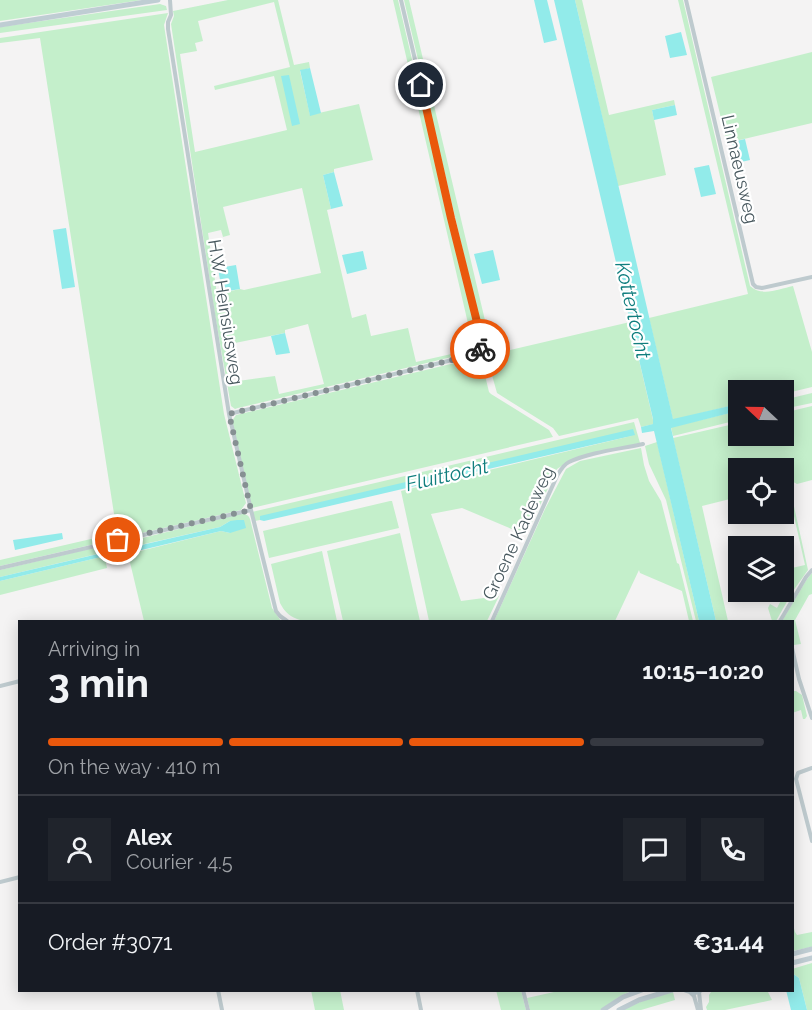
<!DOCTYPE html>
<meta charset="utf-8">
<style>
body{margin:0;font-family:Raleway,sans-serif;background:#20242c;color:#f1f3f6;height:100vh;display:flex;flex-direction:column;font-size:22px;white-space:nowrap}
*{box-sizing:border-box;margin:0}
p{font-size:20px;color:#9ea1a6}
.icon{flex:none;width:33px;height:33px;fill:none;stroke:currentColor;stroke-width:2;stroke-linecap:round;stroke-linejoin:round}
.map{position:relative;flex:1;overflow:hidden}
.panel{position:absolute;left:18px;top:620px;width:776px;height:372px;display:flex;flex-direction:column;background:#171b24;border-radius:0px;box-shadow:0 3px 15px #0003}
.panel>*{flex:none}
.needle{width:39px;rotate:292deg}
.controls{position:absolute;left:728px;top:380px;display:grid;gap:12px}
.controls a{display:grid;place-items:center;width:66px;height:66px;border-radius:0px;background:#171b24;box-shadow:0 3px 15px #0003;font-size:30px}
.pin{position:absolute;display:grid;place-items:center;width:51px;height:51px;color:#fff;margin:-26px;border:3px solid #fff;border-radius:50%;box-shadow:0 2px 6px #0007}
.courier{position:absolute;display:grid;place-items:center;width:60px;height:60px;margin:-30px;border:4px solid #ea580c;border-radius:50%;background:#fff;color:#222;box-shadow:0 2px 8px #0007}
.head em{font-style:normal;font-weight:700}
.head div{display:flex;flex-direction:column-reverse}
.head{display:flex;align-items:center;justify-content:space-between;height:102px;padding:0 30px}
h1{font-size:39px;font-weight:700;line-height:45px}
.bar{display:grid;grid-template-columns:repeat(4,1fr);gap:9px 6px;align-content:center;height:72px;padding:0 30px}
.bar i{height:8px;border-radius:4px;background:#363941}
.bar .on{background:#ea580c}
.bar p{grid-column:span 4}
.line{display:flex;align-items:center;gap:15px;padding:0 30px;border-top:2px solid #363941}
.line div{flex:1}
.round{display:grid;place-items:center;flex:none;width:63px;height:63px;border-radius:0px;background:#20242c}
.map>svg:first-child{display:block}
</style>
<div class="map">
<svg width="812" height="1010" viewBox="0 0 812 1010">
<rect width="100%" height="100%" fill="#f4f3f3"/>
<path fill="#c4efcb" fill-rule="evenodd" d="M0,0H142L0,21Z
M228,0H278L294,65L309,62L310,68L300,71L310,115L359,104L373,160L334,169V172L323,175L331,209L327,210L352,318L366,314L371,336L408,328L416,362L469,350L473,347V345L393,0H398L478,340L479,346L477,351L238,408L235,409L231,406L215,315L171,24L174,16L173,11ZM274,2L290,67L214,86L215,90L274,76L287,130L195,152L180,54L197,51L195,43L203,41L198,21ZM302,188L321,273L244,290L240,289L217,294L208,233L221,230L223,237L230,235L223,207ZM308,324L324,384L279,394L275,376L231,382L225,345L285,333V330Z
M404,0H409L493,354L630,322L654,424L641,427L638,418L559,436L553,428L497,393L488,361L483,354L485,349L484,340Z
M575,0H582L609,115L674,100L675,105L652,110L666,175L618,186Z
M678,0H683L750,286C762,297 779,289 793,286L812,352V387L783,394V390H738V404L673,420L649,318L748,294Z
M160,4L166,6L167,10L0,33V27Z
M168,13L164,25L224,414L246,503L241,510L0,566V560L117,533L40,38L0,43V38Z
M812,52V123L727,143L711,77Z
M476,358L482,363L489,392L491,394L549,430L553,437L252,508L232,421L236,415Z
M812,393V403L783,409V400Z
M812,406V480L797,484L788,479L808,570L793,591L776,621H772L768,608L770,604L777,608L793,577L783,572V570L805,565L787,485L783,486V468H738V497L702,506L728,621H716L673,438L738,423V435H783V413Z
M738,411V420L673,436L671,427Z
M634,422L640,443L571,460L557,469L526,535L462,508L431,514L461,601L499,596L487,621H429L401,491L635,435L260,517V520L255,521L252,512Z
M657,442L699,621H696L666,500L649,464L645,446Z
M641,448L644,465L649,481L661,501L677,563L679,564L693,621H689L682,591L640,573L639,570L615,621H494L545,509L566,469L580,461Z
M390,501H392L399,528L269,558L263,531Z
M240,514C245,514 248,514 250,519L272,608L281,621H144L128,554L221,531L230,533V521L220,527L122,549V543Z
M400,533L420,621H343L327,551Z
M114,543L118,545L119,550L115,551L114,550L0,577V570Z
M322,551L337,621C316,621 292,627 280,603L271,564Z
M101,557L105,558L107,568L0,595V581Z
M812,573V594L809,595L795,620L801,644L794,645L792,643V621H782L807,579Z
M792,691H796L802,695L807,716L805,719H803L801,710L792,713Z
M792,921L795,932L797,935L812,932V947L792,951Z
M812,963V1010H807L799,978L792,973V969Z
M311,990H340L344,1010H315Z
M496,990H521L526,1010H501Z
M563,990H634L622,995L600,1010H530L527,998Z
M722,990H767L772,1000L725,1010H707L706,1007L709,1002V995L711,992Z
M673,992L675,1000L641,1010H623L642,1001Z"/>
<path fill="#92ebea" d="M534,0H547L557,40L544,43Z
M554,0H575L673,419L738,404V411L671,428L716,621H699L654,431L642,433L641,427L653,424V419Z
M681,32L687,55L670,58L665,36Z
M310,68L321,113L310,116L300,70Z
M289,75L300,124L292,126L281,76Z
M675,105L677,115L654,120L652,110Z
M745,139L750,160L737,163L732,142Z
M709,165L716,194L701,197L694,168Z
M334,172L343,206L331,209L323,175Z
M66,228L75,287L62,289L53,230Z
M493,250L500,280L482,284L474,254Z
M363,251L367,269L347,274L342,255Z
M236,265L240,289L222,292L218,268Z
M285,333L290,353L276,355L271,336Z
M633,429L635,435L295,514L264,521L260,520V516Z
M237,520H244L246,528L230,533L221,531L125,554L124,549L220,527L230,521Z
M62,533L63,539L15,550L13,540Z
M115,550L117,551L116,555L104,558L101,557L0,581V577Z
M792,973L799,978L807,1010H791L786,990H792Z"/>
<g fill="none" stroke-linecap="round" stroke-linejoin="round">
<path stroke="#becace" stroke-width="4" d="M170,0L171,15L168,22V29L229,414L251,510L276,611L280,616L287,621
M686,0L753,284L756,287L762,288L812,277
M229,414L477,354L481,348L482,342L451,218L441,170L401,0
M0,568L251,510
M492,621L557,476C560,471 563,465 569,462C590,452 620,449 643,444
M780,621L806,577L812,570
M792,648L799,679L812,718
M0,686L20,681
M812,768L798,773L796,779L812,841
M0,882L20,877
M218,990L222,1010
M417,990L421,1010
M523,990L528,1010
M699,992L701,1010
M691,993L694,996L698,1010"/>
<path stroke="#bfcdd3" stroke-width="5" d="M0,25L158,0
M792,954L812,949
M792,963L812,958
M685,990L694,993L701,990
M603,1010L623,997L642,990
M619,1010L639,1000L672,990"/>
</g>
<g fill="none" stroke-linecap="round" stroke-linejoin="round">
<path stroke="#869093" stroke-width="6" stroke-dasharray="0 10.8" d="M118,540L251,510L229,414L477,354L480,349"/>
<path stroke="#ea580c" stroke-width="8" d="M421,85L451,218L482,342L480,349"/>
</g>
<g text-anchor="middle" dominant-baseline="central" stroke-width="4.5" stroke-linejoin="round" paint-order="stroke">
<g font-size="18" fill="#4a5a60" stroke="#fff">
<text transform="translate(740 169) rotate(77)">Linnaeusweg</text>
<text transform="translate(226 312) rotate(81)">H.W. Heinsiusweg</text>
<text transform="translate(518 533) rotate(-65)">Groene Kadeweg</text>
</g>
<g font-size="20" font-style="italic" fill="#107e7e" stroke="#fff">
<text transform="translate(633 310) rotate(77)">Kottertocht</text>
<text transform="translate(447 475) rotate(-13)">Fluittocht</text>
</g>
</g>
</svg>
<div class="controls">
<a><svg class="needle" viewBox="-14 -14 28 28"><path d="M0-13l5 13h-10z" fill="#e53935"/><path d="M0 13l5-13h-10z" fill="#9ea1a6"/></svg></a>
<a><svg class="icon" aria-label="locate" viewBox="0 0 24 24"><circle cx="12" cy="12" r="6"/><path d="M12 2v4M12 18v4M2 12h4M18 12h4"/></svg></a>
<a><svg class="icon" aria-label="layers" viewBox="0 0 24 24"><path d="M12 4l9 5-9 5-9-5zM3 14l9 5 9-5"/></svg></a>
</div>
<div class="pin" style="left:118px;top:540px;background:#ea580c"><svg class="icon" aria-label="bag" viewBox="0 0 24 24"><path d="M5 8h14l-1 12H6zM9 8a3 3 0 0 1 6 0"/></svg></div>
<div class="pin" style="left:421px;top:85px;background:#1f2937"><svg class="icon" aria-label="home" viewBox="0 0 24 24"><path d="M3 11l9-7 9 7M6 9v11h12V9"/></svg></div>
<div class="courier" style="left:480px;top:349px"><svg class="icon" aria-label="bike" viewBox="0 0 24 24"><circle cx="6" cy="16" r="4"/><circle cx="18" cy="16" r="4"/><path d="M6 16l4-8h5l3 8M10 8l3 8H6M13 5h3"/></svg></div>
<section class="panel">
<div class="head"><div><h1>3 min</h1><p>Arriving in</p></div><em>10:15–10:20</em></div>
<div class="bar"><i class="on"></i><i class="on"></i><i class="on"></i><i></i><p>On the way · 410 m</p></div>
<div class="line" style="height:108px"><a class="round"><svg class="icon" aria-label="person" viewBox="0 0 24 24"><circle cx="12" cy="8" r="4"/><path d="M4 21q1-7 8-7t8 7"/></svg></a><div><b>Alex</b><p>Courier · 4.5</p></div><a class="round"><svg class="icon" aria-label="chat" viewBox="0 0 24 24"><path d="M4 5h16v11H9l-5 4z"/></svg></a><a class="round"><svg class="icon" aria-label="phone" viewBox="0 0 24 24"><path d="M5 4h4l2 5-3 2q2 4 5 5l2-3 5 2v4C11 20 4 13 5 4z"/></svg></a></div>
<div class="line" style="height:78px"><div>Order #3071</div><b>€31.44</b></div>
</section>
</div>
